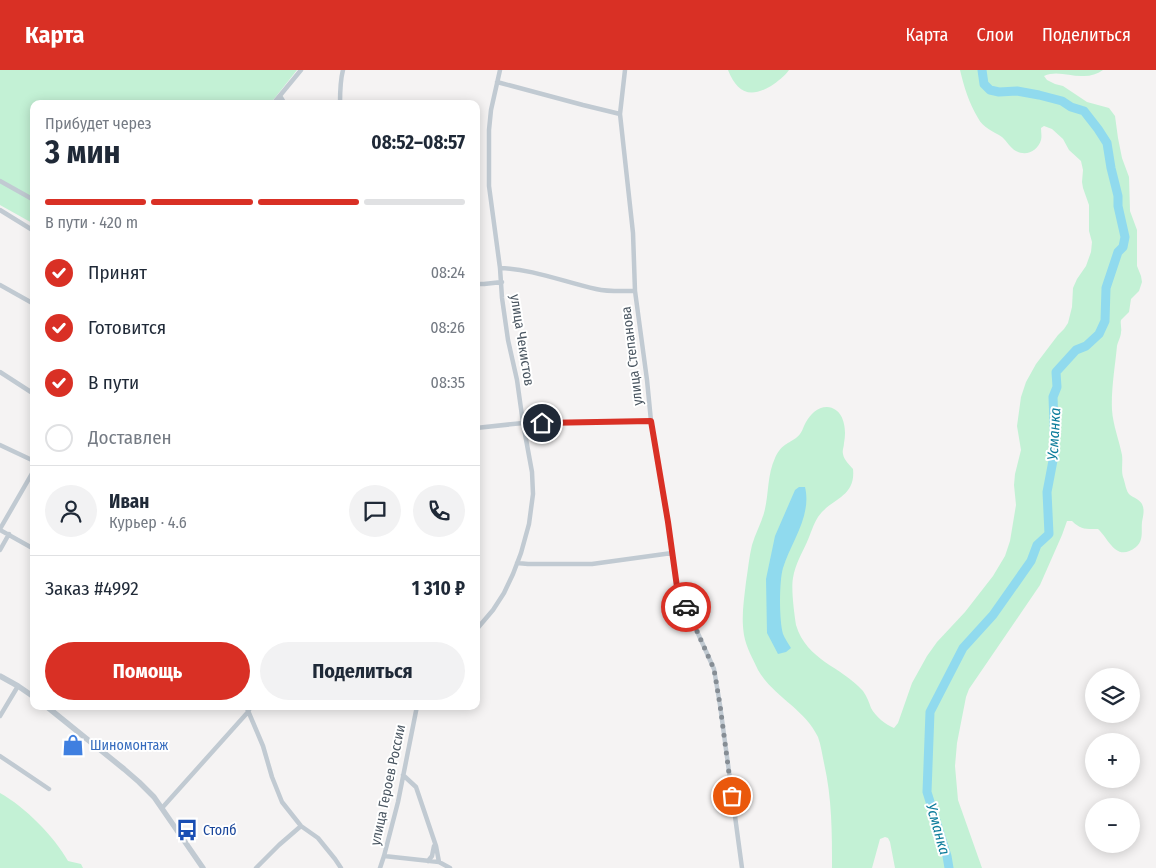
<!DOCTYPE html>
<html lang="ru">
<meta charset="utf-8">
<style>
body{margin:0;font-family:"Fira Sans Condensed",sans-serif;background:#f2f2f3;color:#1f2937;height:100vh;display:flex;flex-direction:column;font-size:19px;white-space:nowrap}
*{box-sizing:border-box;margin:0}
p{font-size:16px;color:#747a83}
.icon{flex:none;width:28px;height:28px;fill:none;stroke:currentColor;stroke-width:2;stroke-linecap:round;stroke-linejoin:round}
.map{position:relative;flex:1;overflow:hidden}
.sheet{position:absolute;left:30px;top:30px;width:450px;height:610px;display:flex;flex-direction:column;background:#fff;border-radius:10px;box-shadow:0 2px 12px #0003}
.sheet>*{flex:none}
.buttons{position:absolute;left:1085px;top:598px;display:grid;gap:10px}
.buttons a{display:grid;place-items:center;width:55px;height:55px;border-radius:50%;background:#fff;box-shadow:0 2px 12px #0003;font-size:25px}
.pin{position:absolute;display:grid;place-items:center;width:42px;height:42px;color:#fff;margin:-21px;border:2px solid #fff;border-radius:50%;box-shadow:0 1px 5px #0007}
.courier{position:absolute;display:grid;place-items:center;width:50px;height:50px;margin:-25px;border:4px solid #d93025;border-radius:50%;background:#fff;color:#222;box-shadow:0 1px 6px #0007}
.head em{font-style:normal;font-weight:700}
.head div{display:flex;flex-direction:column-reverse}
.head{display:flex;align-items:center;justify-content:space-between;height:85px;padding:0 15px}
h1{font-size:32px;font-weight:700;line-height:38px}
.bar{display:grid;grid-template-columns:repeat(4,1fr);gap:8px 5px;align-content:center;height:60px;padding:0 15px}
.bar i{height:6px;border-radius:4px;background:#e0e1e3}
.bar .selected{background:#d93025}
.bar p{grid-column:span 4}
.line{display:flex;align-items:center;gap:12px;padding:0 15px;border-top:1px solid #e0e1e3}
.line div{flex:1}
.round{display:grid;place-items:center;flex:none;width:52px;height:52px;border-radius:26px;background:#f2f2f3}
ol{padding:0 15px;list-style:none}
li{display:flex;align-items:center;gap:15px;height:55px}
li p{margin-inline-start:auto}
li .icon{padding:5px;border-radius:50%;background:#d93025;color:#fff;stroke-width:4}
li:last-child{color:#747a83}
li i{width:28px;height:28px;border:2px solid #e0e1e3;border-radius:50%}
.action{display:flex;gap:10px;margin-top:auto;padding:10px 15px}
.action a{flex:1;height:58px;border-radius:30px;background:#d93025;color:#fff;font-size:20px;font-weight:700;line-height:58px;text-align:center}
.action a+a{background:#f2f2f3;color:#1f2937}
header{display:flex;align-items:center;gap:30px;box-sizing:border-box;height:70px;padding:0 25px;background:#d93025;color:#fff}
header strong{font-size:24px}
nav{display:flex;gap:28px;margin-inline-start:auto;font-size:18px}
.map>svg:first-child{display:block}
</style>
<header>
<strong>Карта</strong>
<nav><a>Карта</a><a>Слои</a><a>Поделиться</a></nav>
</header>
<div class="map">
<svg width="1156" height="798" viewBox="0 0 1156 798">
<rect width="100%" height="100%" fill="#f5f3f3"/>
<path fill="#c3f1d5" d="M0,0H297L270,34H34V154L0,135Z
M728,0H789C784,7 778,11 771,16C749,29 737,22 728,0Z
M960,0H1103C1097,4 1091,6 1084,6C1071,7 1057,0 1044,6L1047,10L1055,14L1063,16L1087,32L1109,38L1115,46L1118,68L1122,88L1129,107L1130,141L1137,160V196L1141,206L1142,212L1139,221L1131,229L1129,242L1121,250C1120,254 1122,258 1121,262C1121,267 1118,271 1117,276C1115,297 1111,319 1112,340C1113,355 1119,370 1122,385C1123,392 1121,400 1123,407C1125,412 1126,422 1130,425C1134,428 1139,429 1142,434C1145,440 1143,446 1142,452C1141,461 1144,470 1136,477C1116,493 1109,469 1098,459C1086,459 1081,460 1072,451H1067L1062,465L1040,515L969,619L966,627L957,673L955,696L958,730L982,798H895L890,772L888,768L885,767L880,769L872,798H832C832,763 832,728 824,693C822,684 821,675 818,667C805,639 773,626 758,600C753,589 746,577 744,565C741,547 744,530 746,512C748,500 749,487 752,475C755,464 761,454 764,443C769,425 767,405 775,388C781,375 786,375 796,368C802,364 803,357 806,352C811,344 817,337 827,337C844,338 847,359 844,373C844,377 842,380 843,384C844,390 849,394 853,399C856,428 831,428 818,447C813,455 811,463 807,472C802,483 795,495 793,508C791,519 794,542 796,555C807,591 841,596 863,621C867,627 869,632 871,638C875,646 886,655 894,658L898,653L912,613L927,586L937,572L965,542L993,506L1005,486L1010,471L1016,435L1014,415L1015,404L1021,380L1017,356L1021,327L1026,312L1036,294L1058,265L1064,259L1068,253L1072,237L1073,218L1077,209L1086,196L1091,182L1092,172L1089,161V135L1083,118L1082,112L1083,100L1081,91L1069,80L1063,69L1052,59L1044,56L1041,58C1041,62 1042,66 1041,70C1038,80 1027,87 1016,81C1010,78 1007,71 1002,67C993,61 983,58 978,48C969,33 964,17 960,0Z
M0,723C25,737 54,766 68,791L81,794L83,798H0Z"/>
<path fill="#90daee" d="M799,417H805C812,446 791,472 783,498C779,511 779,551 783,564C785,569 788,573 791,578L786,582L778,584L767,563L766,509L775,466L795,420Z"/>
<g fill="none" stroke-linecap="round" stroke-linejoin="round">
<path stroke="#90daee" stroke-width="9" d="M949,798L947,786L927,722L930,642L963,578L993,545L1031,491L1037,475L1049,464L1047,422L1055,380L1053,327L1057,317L1056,302L1076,280L1086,276L1099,264L1105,251L1106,218L1118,182L1123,177L1125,167L1118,136V126L1111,98L1107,73L1098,59L1084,41L1071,37L1062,31L1039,25L1017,21L999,22L990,20L984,14L982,0"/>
<path stroke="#c1cad2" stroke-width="4.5" d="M625,0L620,44L633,163L635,221L647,310L651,351L668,453L677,517L714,599L720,635L742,798
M497,12L583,35L620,44
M280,26L285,34
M273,34L301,0
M340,34C340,23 340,11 343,0
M0,111L34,130
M0,140L34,161
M500,198C533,199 564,212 596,219C609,222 622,221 635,221
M476,214H484L502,212
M0,215L34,234
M0,302L34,324
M476,358L523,353L651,351
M0,375L34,391
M0,459L34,400
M0,460L34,479
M0,480L9,464
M517,493L528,494H592L672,483
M476,560L493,540L504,523L513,504L521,483L529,454L533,424L532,402L523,353L517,310L508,270L502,228L500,198L489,116V60L491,40L500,0
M246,636L263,676L272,707L282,732L301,756L318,768L335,789L341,798
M0,646L18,616
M0,686L49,719
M162,738L248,642L251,636
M384,786L439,792L436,776L416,717L403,705
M428,791L432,786L434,776
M439,792L450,798
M256,798L279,775L301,756
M380,798L384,786L398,732L417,636"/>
<path stroke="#c1cad2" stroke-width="5.5" d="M0,606L18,616L34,627
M46,636L124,699L139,712L154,727L203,798"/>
</g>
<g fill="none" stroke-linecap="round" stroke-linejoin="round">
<path stroke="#868d94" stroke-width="5" stroke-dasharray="0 9" d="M686,537L714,599L720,635L732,726"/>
<path stroke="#d93025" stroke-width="6" d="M542,353L651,351L668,452L677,517L686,537"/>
</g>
<defs>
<g id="shop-bare" transform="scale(1.725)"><path d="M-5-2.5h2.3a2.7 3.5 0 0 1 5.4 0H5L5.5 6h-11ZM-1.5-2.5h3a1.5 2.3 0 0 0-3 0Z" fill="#3f7fe0" stroke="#fff" stroke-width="2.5" paint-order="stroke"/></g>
<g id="bus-bare" transform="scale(1.725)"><path d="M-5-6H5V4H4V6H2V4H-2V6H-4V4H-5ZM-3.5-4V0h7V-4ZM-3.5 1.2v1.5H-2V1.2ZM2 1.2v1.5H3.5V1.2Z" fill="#1a4fb4" stroke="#fff" stroke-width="2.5" paint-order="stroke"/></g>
</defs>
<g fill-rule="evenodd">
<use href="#shop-bare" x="73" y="675"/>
<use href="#bus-bare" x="187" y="760"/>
</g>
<g text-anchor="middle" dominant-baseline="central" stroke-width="4" stroke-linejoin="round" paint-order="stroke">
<g font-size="14" fill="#4a5661" stroke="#fff">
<text transform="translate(522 270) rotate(81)">улица Чекистов</text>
<text transform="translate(632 286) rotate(-97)">улица Степанова</text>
<text transform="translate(388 715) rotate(-78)">улица Героев России</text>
</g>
<g font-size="14" fill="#366cbe" stroke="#fff" text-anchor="start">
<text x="90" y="675">Шиномонтаж</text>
</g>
<g font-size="14" fill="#164399" stroke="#fff" text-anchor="start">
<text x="203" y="760">Столб</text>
</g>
<g font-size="15" font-style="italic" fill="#0c7c9b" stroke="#fff">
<text transform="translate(1054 364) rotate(-87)">Усманка</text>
<text transform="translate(938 759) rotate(74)">Усманка</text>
</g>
</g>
</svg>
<div class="buttons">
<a><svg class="icon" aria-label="layers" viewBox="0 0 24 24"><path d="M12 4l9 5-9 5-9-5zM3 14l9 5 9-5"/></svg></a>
<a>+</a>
<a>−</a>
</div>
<div class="pin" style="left:732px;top:726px;background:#ea580c"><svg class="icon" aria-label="bag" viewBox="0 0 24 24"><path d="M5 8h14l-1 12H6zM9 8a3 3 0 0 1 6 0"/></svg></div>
<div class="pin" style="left:542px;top:353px;background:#1f2937"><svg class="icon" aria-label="home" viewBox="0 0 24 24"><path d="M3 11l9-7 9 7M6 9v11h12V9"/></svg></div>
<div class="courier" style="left:686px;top:537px"><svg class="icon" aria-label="car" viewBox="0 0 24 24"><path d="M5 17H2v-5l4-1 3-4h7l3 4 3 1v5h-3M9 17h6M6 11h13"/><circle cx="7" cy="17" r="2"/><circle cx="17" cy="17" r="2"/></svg></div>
<section class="sheet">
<div class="head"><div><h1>3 мин</h1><p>Прибудет через</p></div><em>08:52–08:57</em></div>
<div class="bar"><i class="selected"></i><i class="selected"></i><i class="selected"></i><i></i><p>В пути · 420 m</p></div>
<ol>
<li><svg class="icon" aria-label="check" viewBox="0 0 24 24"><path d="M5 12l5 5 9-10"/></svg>Принят<p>08:24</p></li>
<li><svg class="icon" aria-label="check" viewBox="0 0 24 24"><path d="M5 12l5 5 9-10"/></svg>Готовится<p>08:26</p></li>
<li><svg class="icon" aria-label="check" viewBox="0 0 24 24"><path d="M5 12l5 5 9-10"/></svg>В пути<p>08:35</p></li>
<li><i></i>Доставлен</li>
</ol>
<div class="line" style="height:90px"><a class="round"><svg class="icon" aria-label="person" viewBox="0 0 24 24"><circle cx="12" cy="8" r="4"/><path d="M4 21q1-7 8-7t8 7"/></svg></a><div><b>Иван</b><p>Курьер · 4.6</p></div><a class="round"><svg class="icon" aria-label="chat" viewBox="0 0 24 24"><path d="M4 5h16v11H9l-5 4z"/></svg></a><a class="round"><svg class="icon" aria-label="phone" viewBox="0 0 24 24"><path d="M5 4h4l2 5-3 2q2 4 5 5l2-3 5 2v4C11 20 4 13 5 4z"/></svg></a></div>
<div class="line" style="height:65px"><div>Заказ #4992</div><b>1 310 ₽</b></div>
<div class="action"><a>Помощь</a><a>Поделиться</a></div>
</section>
</div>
